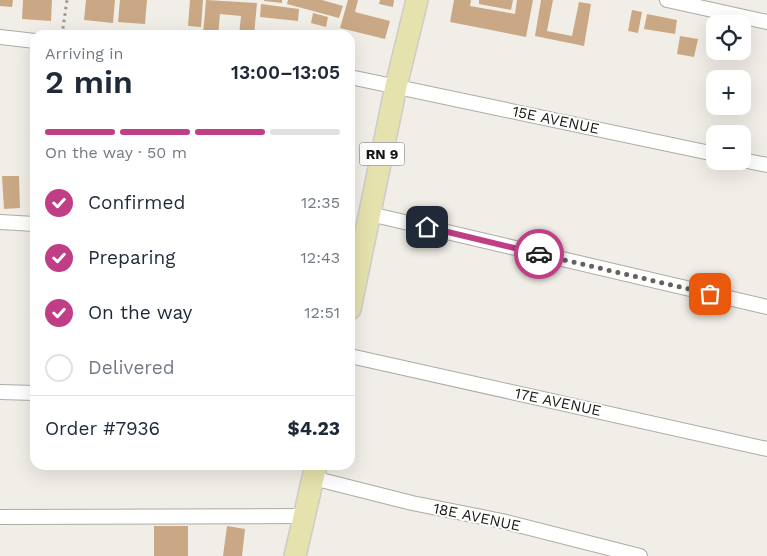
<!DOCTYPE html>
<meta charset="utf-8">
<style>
body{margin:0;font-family:"Work Sans",sans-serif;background:#f6f6f7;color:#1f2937;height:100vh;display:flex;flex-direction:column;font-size:19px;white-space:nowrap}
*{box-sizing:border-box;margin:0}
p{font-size:16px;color:#747a83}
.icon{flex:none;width:28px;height:28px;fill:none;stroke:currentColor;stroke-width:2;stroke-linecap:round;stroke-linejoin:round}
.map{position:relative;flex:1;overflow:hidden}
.drawer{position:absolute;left:30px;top:30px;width:325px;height:440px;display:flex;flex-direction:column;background:#fff;border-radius:15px;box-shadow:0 5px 20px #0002}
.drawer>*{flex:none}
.controls{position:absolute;left:706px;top:15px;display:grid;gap:10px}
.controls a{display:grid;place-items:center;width:45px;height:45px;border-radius:10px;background:#fff;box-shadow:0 5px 20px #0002;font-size:25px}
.pin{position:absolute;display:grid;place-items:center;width:42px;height:42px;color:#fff;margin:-21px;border-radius:10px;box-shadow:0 2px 8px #0006}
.courier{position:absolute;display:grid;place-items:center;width:50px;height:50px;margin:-25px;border:4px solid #c03e85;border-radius:50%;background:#fff;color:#222;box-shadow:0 1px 6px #0007}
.head em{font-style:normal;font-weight:600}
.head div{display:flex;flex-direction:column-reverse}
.head{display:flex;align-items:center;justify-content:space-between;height:85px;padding:0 15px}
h1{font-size:32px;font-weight:600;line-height:38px}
.bar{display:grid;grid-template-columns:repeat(4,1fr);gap:8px 5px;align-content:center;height:60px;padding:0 15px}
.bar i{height:6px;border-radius:4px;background:#e0e1e3}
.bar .selected{background:#c03e85}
.bar p{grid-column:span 4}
.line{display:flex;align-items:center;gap:12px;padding:0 15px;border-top:1px solid #e0e1e3}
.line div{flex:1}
ol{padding:0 15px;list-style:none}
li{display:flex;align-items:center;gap:15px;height:55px}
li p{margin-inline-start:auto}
li .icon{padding:5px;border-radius:50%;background:#c03e85;color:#fff;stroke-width:4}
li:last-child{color:#747a83}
li i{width:28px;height:28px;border:2px solid #e0e1e3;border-radius:50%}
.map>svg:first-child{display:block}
</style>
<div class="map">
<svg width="767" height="556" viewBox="0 0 767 556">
<rect width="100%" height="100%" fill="#f1eee7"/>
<path fill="#caa885" d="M0,0H13L12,7L0,6Z
M23,0H52L51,21L22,19Z
M86,0H115L113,23L84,20Z
M120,0H147L145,24L118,22Z
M190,0H203L201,27L188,26Z
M206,0L257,3L254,35H239L241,16L220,14L218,35H203Z
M264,0H282V3L264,1Z
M288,0H322L343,6L339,18L287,4Z
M348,0H358L355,12L390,21L385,39L340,28Z
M380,0H394L393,7L379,4Z
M454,0H471L470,6L515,14L517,0H533L526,37L450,22Z
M479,0H513L511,10L479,4Z
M541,0H553L547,31L572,36L579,2L591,4L584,46L535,36Z
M261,4L299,9L298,21L260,17Z
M632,10L642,12L638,33L628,31Z
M313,13L328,17L326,27L311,23Z
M647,14L677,20L675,34L644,29Z
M309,30L325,34V35H307Z
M680,36L698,39L694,57L677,54Z
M2,176H19L20,208L4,209Z
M154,526H188V556H154Z
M227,526L245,529L242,556H223Z"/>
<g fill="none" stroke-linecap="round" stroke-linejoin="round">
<g stroke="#adaba5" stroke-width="16">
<path id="minor" d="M667,0L767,22
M0,37L35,41
M350,77L715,154
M742,160L767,165
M370,214L767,307
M0,222L35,224
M350,356L767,449
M0,392L35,393
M313,478L412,503L502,521L640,556
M0,517L305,516"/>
</g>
<g stroke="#cccccb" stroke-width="24">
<path id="primary" d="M350,309L396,86L417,0
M295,556L316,465"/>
</g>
<path stroke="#989691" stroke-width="3" stroke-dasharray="2.5 4" stroke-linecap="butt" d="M62,35L67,0"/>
<use href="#minor" stroke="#fff" stroke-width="14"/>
<use href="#primary" stroke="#e5e2ad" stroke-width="21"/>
</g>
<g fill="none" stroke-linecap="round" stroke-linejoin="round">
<path stroke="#63625e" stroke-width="5" stroke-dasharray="0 9" d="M539,254L710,294"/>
<path stroke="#c03e85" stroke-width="6" d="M427,227L539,254"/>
</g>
<g text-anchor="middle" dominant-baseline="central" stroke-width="4" stroke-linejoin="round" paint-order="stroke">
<rect fill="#fff" stroke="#5d5c5a" stroke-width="1" x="359.5" y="142.5" width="45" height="23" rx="4"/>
<g font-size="14" font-weight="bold" fill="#171614">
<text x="382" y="154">RN 9</text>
</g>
<g font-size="15" fill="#171614" stroke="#fff">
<text transform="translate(556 120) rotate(12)">15E AVENUE</text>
<text transform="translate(558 402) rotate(12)">17E AVENUE</text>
<text transform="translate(477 517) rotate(12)">18E AVENUE</text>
</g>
</g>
</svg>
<div class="controls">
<a><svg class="icon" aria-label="locate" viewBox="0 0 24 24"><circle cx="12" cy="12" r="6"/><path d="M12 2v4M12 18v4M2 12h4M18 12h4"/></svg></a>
<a>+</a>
<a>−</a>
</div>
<div class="pin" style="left:710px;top:294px;background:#ea580c"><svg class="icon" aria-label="bag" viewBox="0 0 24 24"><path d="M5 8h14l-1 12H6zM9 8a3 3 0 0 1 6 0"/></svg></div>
<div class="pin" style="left:427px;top:227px;background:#1f2937"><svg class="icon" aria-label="home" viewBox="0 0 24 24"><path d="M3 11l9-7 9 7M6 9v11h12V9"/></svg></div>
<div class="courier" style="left:539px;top:254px"><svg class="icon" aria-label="car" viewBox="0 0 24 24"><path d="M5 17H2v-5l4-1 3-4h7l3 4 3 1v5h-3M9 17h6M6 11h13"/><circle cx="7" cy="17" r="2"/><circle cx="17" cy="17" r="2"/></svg></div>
<section class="drawer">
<div class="head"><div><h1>2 min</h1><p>Arriving in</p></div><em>13:00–13:05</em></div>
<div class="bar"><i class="selected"></i><i class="selected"></i><i class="selected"></i><i></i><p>On the way · 50 m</p></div>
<ol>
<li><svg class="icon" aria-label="check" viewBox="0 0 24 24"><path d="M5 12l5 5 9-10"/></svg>Confirmed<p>12:35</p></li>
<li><svg class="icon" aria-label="check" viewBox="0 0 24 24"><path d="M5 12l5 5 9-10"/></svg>Preparing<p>12:43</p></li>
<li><svg class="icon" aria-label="check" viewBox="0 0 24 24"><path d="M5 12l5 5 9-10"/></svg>On the way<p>12:51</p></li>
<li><i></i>Delivered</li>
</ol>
<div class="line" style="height:65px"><div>Order #7936</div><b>$4.23</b></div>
</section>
</div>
